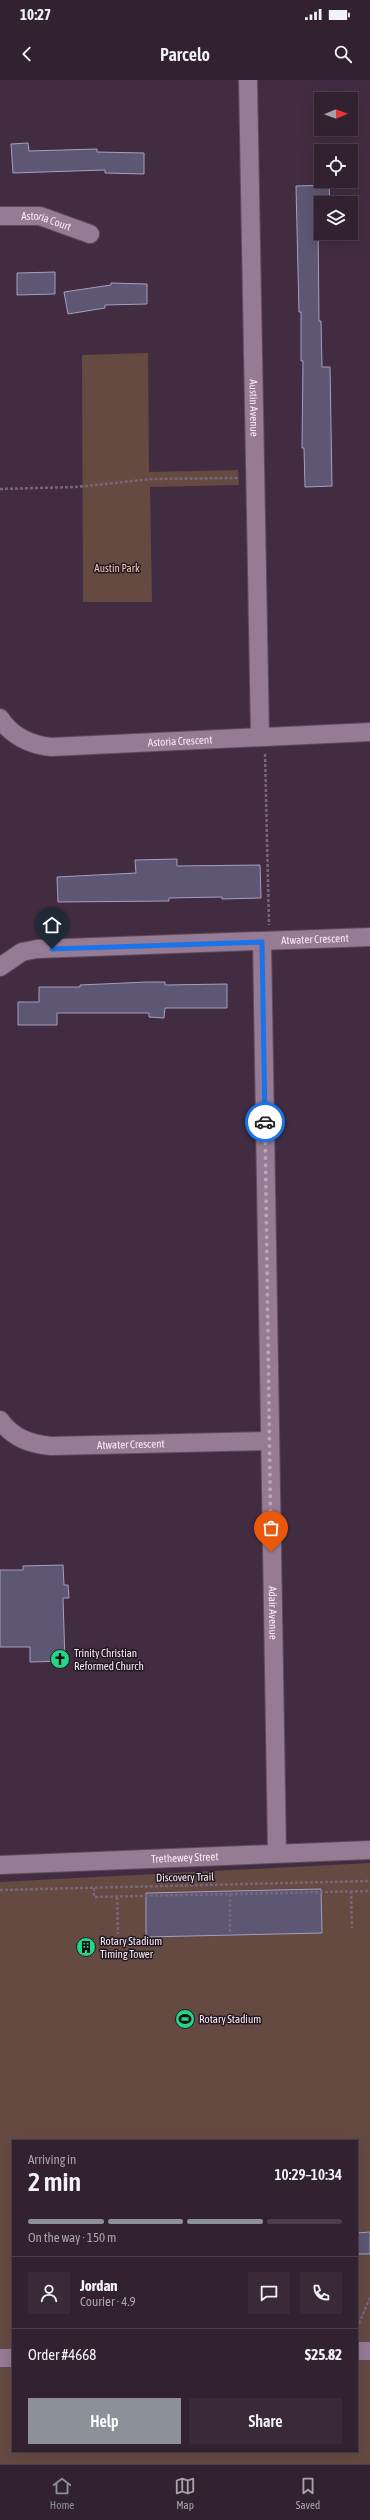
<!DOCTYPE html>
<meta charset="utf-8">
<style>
body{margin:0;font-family:"Asap Condensed",sans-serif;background:#3a2939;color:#f1f3f6;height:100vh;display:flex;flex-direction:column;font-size:15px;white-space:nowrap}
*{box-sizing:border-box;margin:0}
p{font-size:13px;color:#a8a3ab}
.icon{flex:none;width:22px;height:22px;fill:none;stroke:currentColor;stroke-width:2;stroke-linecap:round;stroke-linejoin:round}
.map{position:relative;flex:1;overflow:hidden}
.details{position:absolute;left:12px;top:2060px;width:346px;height:312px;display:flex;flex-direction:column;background:#322131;border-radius:0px;box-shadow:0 4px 16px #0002,0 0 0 1px #4d3e4d}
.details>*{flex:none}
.needle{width:26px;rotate:89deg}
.controls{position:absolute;left:314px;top:12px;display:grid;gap:8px}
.controls a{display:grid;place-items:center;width:44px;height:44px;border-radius:0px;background:#322131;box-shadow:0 4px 16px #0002,0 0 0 1px #4d3e4d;font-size:20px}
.pin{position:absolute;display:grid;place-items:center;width:34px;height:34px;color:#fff;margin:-41px -17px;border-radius:50% 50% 50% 0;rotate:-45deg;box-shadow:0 0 4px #0007}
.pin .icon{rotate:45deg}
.courier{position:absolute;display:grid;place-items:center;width:40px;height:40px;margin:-20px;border:3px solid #1a73e8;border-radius:50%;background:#fff;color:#222;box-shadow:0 1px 5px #0007}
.head em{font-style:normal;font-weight:600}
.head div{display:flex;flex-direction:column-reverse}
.head{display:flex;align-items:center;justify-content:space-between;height:68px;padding:0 16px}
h1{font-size:26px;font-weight:600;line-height:30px}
.bar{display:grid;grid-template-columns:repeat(4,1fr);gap:6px 4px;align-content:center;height:48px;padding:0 16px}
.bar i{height:5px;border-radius:3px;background:#4d3e4d}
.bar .current{background:#8c9099}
.bar p{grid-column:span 4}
.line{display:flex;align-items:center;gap:10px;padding:0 16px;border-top:1px solid #4d3e4d}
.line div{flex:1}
.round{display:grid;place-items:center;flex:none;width:42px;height:42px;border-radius:0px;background:#3a2939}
.cta{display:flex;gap:8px;margin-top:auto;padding:8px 16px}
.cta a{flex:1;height:46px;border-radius:0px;background:#8c9099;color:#fff;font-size:16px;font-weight:600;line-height:46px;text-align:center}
.cta a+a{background:#3a2939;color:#f1f3f6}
.status{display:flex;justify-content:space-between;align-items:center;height:28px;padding:0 20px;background:#322131;direction:ltr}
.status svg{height:11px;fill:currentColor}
header{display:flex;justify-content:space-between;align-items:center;height:52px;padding:0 16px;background:#322131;font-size:18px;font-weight:600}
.tab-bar{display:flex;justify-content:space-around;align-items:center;height:56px;border-top:1px solid #4d3e4d;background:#322131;font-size:11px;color:#a8a3ab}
.tab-bar a{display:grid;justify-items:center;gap:2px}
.tab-bar .current{color:#8c9099}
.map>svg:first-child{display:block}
</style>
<div class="status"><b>10:27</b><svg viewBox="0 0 49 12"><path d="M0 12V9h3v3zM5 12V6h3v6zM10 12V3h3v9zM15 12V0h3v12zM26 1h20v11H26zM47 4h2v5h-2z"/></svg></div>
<header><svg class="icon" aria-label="back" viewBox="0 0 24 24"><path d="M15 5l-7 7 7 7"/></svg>Parcelo<svg class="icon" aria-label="search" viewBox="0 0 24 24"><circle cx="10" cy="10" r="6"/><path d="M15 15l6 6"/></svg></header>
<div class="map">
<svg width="370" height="2384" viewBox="0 0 370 2384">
<rect width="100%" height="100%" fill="#422c41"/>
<path fill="#654a42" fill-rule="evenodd" d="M148,273L149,392L238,390L239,405L150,407L152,522H83L82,275Z
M370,1783V2384H0V1802ZM13,2061H357V2371H13Z"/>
<path fill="#5d5773" stroke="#a59fbf" d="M28,63L29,71L97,69V72L144,73V94L105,93V90L13,93L11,64Z
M329,105L330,123H321V138H318L319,241H321L322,287H330L332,406L305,407L304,368H302L303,281H301V232H299L296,106Z
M55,192V214L17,215V193Z
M111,203L147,204V224L105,225V228L68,234L64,212L111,205Z
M177,779V786L260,785L261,818L222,819V817L169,818V821L58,822L57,797L136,793L135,780Z
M147,902H165V905L227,904V928H165L164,938L149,937V933H57V945H18V922H39V907H80V905Z
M63,1485L64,1505H68L69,1518H63L65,1581L30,1582V1567H0V1490H23V1486Z
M321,1809L322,1853L146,1857V1813Z
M370,2152V2174H357V2153Z"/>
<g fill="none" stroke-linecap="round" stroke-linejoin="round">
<g stroke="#5e4b5d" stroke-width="20">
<g id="minor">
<path id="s1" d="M248,0L260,656"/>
<path id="s2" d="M0,136H40L90,154"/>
<path id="s3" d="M0,638C11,656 31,665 51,667L370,652"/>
<path id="s4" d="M262,862L277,1772"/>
<path id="s5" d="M0,887L22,872L37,869L370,857"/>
<path id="s6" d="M0,1340C13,1358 30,1364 51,1366L269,1361"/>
<path id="s7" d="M0,1785L370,1770"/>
<path d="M357,2271H370"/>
<path d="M0,2278H13"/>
</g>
</g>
<path stroke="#796578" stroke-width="2.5" stroke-dasharray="3 2" stroke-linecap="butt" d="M0,409L75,407L153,399L238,398
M265,674L269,845
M94,1808V1817L370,1811
M0,1810L370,1801
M351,1811L352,1848
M230,1814V1855
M117,1817L118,1854
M357,2248L370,2218"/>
<use href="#minor" stroke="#957b93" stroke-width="18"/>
</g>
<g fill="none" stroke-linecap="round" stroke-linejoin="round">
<path stroke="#b8a7b7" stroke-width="4" stroke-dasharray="0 7.2" d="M265,1042L271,1472"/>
<path stroke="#1a73e8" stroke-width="5" d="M52,869L262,862L265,1042"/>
</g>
<defs>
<g id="church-disc" transform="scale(1)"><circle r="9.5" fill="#20d887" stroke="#231922"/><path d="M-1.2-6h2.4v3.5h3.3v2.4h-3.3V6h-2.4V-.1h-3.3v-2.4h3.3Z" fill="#111"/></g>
<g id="building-disc" transform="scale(1)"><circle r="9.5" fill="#20d887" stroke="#231922"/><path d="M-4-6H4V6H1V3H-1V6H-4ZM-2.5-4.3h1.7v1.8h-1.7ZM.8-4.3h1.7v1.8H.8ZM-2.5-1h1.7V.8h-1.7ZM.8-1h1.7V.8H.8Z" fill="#111"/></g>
<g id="stadium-disc" transform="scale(1)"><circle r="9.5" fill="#20d887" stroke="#231922"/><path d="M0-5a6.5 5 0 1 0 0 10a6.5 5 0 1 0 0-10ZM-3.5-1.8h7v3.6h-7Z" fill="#111"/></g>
</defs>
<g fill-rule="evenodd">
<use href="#church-disc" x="60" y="1579"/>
<use href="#building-disc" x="86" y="1867"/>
<use href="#stadium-disc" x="185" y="1939"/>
</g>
<g text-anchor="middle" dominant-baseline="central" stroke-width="3" stroke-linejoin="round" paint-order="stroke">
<g font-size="11" fill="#f8e9f6" stroke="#231922">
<text stroke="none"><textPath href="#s2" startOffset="47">Astoria Court</textPath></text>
<text stroke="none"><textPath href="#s1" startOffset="328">Austin Avenue</textPath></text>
<text stroke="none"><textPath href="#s3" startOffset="190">Astoria Crescent</textPath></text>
<text stroke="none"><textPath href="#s5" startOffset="320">Atwater Crescent</textPath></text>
<text stroke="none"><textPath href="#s6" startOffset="139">Atwater Crescent</textPath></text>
<text stroke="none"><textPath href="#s4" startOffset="671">Adair Avenue</textPath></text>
<text stroke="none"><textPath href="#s7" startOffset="185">Trethewey Street</textPath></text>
<text transform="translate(185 1797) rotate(-1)">Discovery Trail</text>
</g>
<g font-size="11" fill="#fec2b1" stroke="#231922">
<text x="117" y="488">Austin Park</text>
</g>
<g font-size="11" fill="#f8e9f6" stroke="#231922" text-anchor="start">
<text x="74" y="1573">Trinity Christian<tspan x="74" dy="13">Reformed Church</tspan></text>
<text x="100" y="1861">Rotary Stadium<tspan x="100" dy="13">Timing Tower</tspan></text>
<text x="199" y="1939">Rotary Stadium</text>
</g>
</g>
</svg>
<div class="controls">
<a><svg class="needle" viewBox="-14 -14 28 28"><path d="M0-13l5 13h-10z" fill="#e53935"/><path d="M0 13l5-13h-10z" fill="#a8a3ab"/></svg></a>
<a><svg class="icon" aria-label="locate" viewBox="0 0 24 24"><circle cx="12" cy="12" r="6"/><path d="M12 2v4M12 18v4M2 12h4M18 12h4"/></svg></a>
<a><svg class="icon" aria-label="layers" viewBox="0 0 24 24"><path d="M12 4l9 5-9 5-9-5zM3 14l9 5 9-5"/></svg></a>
</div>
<div class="pin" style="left:271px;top:1472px;background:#ea580c"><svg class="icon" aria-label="bag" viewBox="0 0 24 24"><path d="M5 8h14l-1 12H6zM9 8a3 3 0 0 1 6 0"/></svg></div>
<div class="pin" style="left:52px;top:869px;background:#1f2937"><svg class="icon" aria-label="home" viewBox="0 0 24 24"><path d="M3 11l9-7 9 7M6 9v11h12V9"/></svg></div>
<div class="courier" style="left:265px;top:1042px"><svg class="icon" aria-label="car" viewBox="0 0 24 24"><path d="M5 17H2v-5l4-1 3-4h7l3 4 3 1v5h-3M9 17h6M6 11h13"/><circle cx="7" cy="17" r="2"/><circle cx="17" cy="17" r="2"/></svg></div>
<section class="details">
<div class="head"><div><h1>2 min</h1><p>Arriving in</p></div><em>10:29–10:34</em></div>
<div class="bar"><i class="current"></i><i class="current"></i><i class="current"></i><i></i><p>On the way · 150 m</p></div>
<div class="line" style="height:72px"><a class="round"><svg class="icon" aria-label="person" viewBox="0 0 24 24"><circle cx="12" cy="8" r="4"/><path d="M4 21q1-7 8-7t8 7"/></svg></a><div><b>Jordan</b><p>Courier · 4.9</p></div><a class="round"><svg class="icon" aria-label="chat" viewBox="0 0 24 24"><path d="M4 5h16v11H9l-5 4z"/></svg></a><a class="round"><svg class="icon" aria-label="phone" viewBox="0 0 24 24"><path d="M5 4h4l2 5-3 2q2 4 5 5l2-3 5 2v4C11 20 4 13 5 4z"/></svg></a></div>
<div class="line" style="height:52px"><div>Order #4668</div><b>$25.82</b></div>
<div class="cta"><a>Help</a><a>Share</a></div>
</section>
</div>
<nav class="tab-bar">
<a class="current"><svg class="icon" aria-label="home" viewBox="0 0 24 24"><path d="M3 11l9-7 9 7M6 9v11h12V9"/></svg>Home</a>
<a><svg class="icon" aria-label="map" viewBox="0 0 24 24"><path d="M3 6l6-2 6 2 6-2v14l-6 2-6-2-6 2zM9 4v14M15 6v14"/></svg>Map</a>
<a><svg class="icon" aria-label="saved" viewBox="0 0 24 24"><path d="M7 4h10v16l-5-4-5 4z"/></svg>Saved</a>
</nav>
